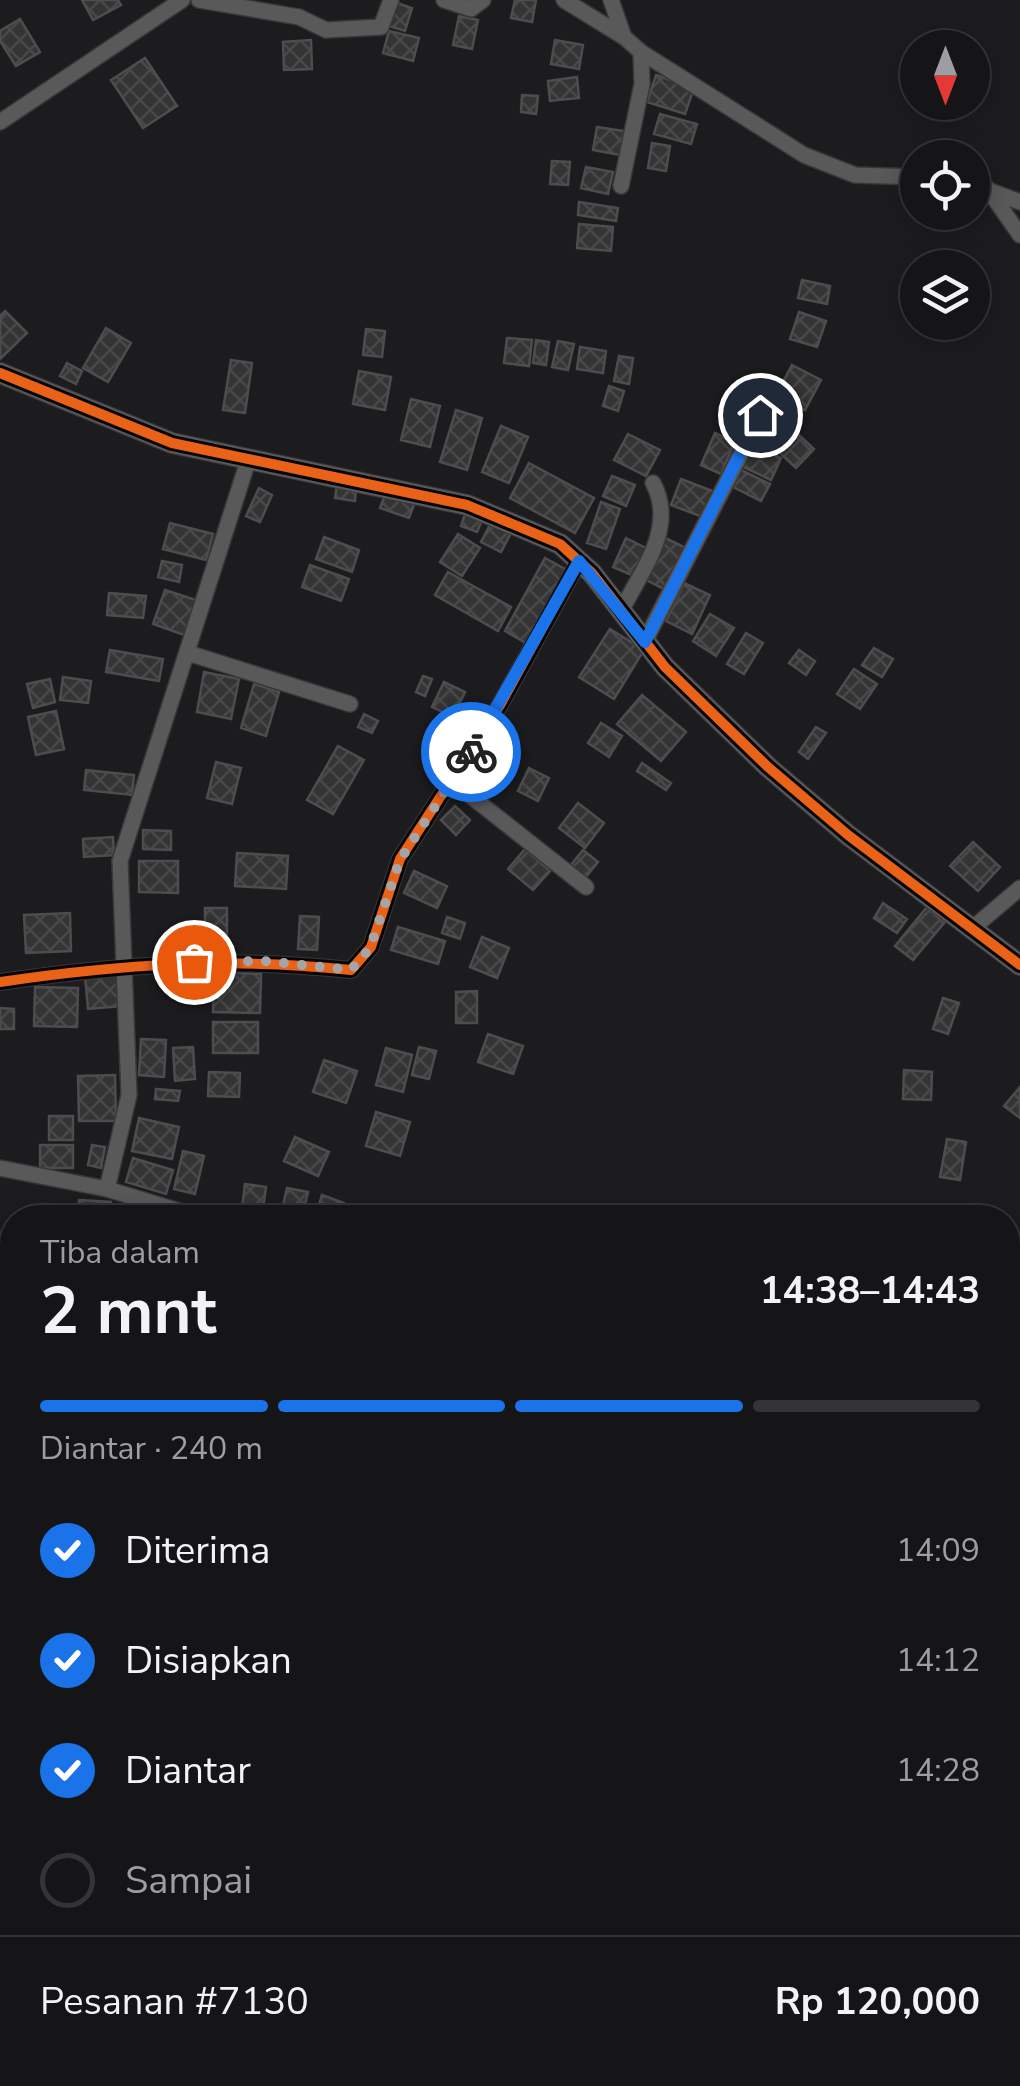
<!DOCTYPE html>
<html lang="id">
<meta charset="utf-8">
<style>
body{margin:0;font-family:"Nunito Sans",sans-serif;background:#222123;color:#f1f3f6;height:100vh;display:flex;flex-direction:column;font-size:38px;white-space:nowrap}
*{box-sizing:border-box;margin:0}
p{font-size:32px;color:#9d9ea1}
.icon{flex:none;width:55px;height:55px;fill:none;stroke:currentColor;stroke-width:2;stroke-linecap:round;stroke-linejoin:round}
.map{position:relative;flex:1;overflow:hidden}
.drawer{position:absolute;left:0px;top:1205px;width:1020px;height:882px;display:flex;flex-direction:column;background:#151416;border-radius:40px 40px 0 0;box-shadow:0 5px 25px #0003,0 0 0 2px #343335}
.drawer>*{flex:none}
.needle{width:65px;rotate:180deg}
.tools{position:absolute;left:900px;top:30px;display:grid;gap:20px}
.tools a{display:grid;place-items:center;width:90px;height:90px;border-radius:50%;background:#151416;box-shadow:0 5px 25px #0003,0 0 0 2px #343335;font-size:50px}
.pin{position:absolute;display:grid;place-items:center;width:85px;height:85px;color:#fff;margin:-42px;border:5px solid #fff;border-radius:50%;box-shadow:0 2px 10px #0007}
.courier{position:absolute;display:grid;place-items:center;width:100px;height:100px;margin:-50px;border:8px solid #1a73e8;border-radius:50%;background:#fff;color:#222;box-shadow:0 2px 12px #0007}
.headline em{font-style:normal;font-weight:700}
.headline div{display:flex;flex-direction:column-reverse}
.headline{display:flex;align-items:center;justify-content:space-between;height:170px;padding:0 40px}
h1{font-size:65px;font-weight:700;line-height:75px}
.bar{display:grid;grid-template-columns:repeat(4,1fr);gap:15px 10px;align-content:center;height:120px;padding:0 40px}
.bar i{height:12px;border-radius:8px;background:#343335}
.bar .current{background:#1a73e8}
.bar p{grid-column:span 4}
.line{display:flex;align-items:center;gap:25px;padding:0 40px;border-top:2px solid #343335}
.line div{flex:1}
ol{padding:0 40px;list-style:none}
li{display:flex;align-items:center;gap:30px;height:110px}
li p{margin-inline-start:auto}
li .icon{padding:10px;border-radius:50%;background:#1a73e8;color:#fff;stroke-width:4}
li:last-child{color:#9d9ea1}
li i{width:55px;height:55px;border:5px solid #343335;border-radius:50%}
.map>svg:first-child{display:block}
</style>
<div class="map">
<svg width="1020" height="2086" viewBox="0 0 1020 2086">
<defs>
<pattern id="building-cross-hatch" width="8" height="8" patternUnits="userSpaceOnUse" patternTransform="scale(2.5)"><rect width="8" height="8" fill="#353435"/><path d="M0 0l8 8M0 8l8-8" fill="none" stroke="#494849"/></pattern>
</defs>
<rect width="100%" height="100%" fill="#1c1b1d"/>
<path fill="url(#building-cross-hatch)" stroke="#4e4c4e" stroke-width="2.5" d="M82,0H118L121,5L93,20Z
M515,0H536L532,22L511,18Z
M394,2L412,8L405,31L386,25Z
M459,16L478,20L472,49L453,45Z
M20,19L40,52L16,66L0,41V31Z
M389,31L419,38L413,61L383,53Z
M311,40L312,69L284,70L283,42Z
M555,40L583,45L579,69L551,64Z
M145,58L177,106L143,128L111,80Z
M656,75L694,88L685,114L647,102Z
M577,77L579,98L550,101L548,81Z
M522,95L538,96L536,114L521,112Z
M660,114L697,124L691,144L654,134Z
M597,127L624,131L620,155L593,150Z
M652,143L670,146L666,171L648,168Z
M552,161L570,162L568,185L550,184Z
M586,167L613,172L608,194L581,188Z
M579,202L618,208L616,221L578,215Z
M579,224L613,227L611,251L577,248Z
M802,280L830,286L827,304L798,298Z
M5,311L27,333L0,359V316Z
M799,312L826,321L817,347L790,339Z
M106,328L131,343L108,382L83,368Z
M366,329L385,331L382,357L363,355Z
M507,338L532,340L529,366L504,363Z
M536,340L549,342L546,365L533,363Z
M558,341L574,344L568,370L552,367Z
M580,347L606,351L603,373L577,369Z
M619,356L633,358L629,384L614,381Z
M231,360L252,363L245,413L223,410Z
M67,363L82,371L76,384L60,376Z
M792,365L821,380L805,410L776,395Z
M359,371L391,377L385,410L353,404Z
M609,386L624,391L618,411L603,406Z
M411,399L440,406L430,447L401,440Z
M456,410L482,418L467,470L440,462Z
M784,421L814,449L796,468L766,440Z
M501,426L528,437L509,483L482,472Z
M715,433L735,442L721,474L701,465Z
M628,434L660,450L646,476L614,460Z
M750,443L781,458L771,480L739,465Z
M529,463L594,498L575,533L510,498Z
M741,470L770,484L761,501L733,487Z
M612,476L635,485L626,506L603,496Z
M681,479L715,492L705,518L671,505Z
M337,485L356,487L355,501L335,498Z
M259,488L272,495L260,522L246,516Z
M386,492L415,502L409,518L380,508Z
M601,502L620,509L606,549L587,543Z
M466,511L483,518L477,532L461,526Z
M492,521L512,531L501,552L481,542Z
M170,523L213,534L206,560L163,549Z
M458,534L480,548L462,576L440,562Z
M661,536L686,548L666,590L642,578Z
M324,537L359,550L352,572L316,559Z
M626,538L646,548L634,576L613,567Z
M545,558L567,570L526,643L505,631Z
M162,561L182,565L179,582L158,577Z
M310,565L349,579L341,601L302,587Z
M448,572L511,607L498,631L435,595Z
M684,583L710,595L692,634L666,621Z
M165,590L196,600L184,635L153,624Z
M109,593L146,596L143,618L107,615Z
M710,614L734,628L716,656L693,641Z
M610,629L644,650L614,699L579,677Z
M746,633L763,643L744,674L727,664Z
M874,648L893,659L882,677L862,665Z
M110,650L163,659L159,681L106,672Z
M799,650L815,661L806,675L789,663Z
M854,669L877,684L860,709L837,694Z
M204,672L239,679L231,719L197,712Z
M423,676L432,679L425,696L416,692Z
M63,677L91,681L88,703L60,700Z
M50,679L55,702L33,708L27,684Z
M444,682L465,692L453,717L432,707Z
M254,684L279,692L266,736L241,728Z
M642,695L686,732L661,761L617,724Z
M56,711L64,749L36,755L28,717Z
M364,714L378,721L372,733L358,727Z
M601,723L622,736L609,757L588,743Z
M816,727L826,733L808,759L799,752Z
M338,746L364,760L333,814L307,800Z
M438,749L456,763L443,779L425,765Z
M487,751L504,767L492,780L474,764Z
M216,762L241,768L232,804L207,798Z
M642,763L671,783L666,790L637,771Z
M529,768L549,778L538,801L518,791Z
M86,770L134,775L132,795L84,790Z
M578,803L604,823L585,848L559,828Z
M455,806L470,820L456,835L441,820Z
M143,830L171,831V850L143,849Z
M113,837L114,855L84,857L83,839Z
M973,842L1000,867L978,891L950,866Z
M525,849L550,871L533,890L508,869Z
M583,850L598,862L585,878L570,866Z
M237,853L288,856L286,889L235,886Z
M139,861H178V893L139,892Z
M414,871L447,886L437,908L404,893Z
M883,903L907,919L897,933L874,918Z
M927,907L945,922L913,960L895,946Z
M205,908H227V947H205Z
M70,913L71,951L26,953L24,915Z
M300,916L319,917L317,950L298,949Z
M447,917L465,923L460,939L442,933Z
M398,927L445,941L438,964L391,950Z
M482,937L509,948L497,978L470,967Z
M214,972L261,974L260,1013L213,1012Z
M118,973L121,1006L88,1009L85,976Z
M35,987L78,988L77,1027L34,1026Z
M477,991V1023H456V992Z
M943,998L959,1003L948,1034L933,1029Z
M0,1008L14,1009V1029H0Z
M213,1022H258V1053H213Z
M488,1034L523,1046L513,1074L478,1062Z
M141,1039L166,1040L164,1077L139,1075Z
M193,1047L195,1079L175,1081L173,1048Z
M419,1047L436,1051L429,1079L412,1075Z
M386,1048L412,1055L403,1092L376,1085Z
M324,1060L357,1071L346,1103L313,1092Z
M904,1070L932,1072L931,1100L903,1099Z
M209,1072L240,1073L239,1097L208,1096Z
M115,1075L116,1121H79L78,1076Z
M1020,1087V1118L1004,1106Z
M156,1089L180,1091L178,1101L155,1099Z
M376,1112L410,1122L400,1156L366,1146Z
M49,1116H73V1140H49Z
M139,1118L179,1127L172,1159L132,1151Z
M295,1137L329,1152L318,1176L284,1161Z
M947,1139L966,1142L960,1180L940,1177Z
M40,1145H73V1168H40Z
M92,1145L105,1147L101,1168L88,1165Z
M183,1151L204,1156L195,1194L174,1189Z
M133,1158L173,1170L166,1194L126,1182Z
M245,1184L266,1187L262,1218L241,1216Z
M287,1188L308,1192L302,1218H280Z
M322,1195L344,1203L339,1218H315Z
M79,1200L111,1202V1218H78Z
M43,1204L65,1205V1218H43Z
M0,1830L12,1832L11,1896L0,1895Z
M9,2015L12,2016V2043L4,2041Z
M12,2061V2075H104L137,2082L136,2086H41L8,2079Z"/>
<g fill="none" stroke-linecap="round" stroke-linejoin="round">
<g stroke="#383739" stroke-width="18">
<path id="minor" d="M199,0L299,17L326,30L381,27L391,0
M444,0L471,9L483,0
M564,0L624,37
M611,0L624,37L641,52L804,155L855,175L918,177
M0,122L182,0
M972,184L1020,202
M621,186L642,84L641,52
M987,188L1020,235
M621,611C642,570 677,527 653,483
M645,641L761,415
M188,653L350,704
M453,782L586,887
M974,927L1020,888
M0,982C123,964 227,957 351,970L371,947L400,859L500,705L579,561
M0,1168L107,1189L202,1218
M107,1189L129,1095L120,861L248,461
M0,1774L12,1787
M1008,1887V1920
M0,1927L12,1907
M449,2075L450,2086
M578,2075L584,2086
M181,2086L196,2075"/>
</g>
<g stroke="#383739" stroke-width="22">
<path id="tertiary" d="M0,373L172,443L467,505L560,544L592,573L665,667L768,767L848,835L1020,965"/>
</g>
<use href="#minor" stroke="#5a595a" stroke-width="15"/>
<use href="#tertiary" stroke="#5a595a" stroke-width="20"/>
<g stroke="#070607" stroke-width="16">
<path id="cycleway" d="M0,373L172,443L467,505L560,544L592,573L665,667L768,767L848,835L1020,965
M0,982C123,964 227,957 351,970L371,947L400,859L500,705L579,561"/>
</g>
<use href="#cycleway" stroke="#ea6118" stroke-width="10"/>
</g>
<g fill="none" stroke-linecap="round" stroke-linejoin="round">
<path stroke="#a6a4a7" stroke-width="10" stroke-dasharray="0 18" d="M194,962L264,961L351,970L370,948L400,860L471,752"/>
<path stroke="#1a73e8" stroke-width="12" d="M471,752L579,561L645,642L760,415"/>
</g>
</svg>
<div class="tools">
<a><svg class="needle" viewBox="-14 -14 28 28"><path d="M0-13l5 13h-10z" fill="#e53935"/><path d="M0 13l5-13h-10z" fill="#9d9ea1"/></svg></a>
<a><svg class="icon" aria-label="locate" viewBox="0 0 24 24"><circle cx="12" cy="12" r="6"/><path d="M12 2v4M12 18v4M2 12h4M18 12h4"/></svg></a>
<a><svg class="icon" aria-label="layers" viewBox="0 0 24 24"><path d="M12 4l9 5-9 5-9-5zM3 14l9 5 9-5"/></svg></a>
</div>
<div class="pin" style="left:194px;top:962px;background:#ea580c"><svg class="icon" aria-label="bag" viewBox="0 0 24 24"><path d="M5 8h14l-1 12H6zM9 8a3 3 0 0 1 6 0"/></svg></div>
<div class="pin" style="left:760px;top:415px;background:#1f2937"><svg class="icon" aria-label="home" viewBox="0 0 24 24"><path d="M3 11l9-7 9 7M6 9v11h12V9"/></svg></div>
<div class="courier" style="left:471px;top:752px"><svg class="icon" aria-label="bike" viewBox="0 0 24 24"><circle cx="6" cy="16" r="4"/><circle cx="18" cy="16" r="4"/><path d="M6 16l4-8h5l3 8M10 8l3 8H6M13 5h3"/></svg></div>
<section class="drawer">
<div class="headline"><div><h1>2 mnt</h1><p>Tiba dalam</p></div><em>14:38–14:43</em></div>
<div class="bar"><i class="current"></i><i class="current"></i><i class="current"></i><i></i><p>Diantar · 240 m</p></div>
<ol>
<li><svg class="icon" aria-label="check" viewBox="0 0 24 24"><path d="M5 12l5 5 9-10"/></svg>Diterima<p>14:09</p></li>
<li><svg class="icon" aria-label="check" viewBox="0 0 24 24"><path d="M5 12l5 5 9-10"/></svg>Disiapkan<p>14:12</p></li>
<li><svg class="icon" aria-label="check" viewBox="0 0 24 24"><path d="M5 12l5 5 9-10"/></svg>Diantar<p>14:28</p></li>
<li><i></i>Sampai</li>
</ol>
<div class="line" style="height:130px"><div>Pesanan #7130</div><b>Rp 120,000</b></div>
</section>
</div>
